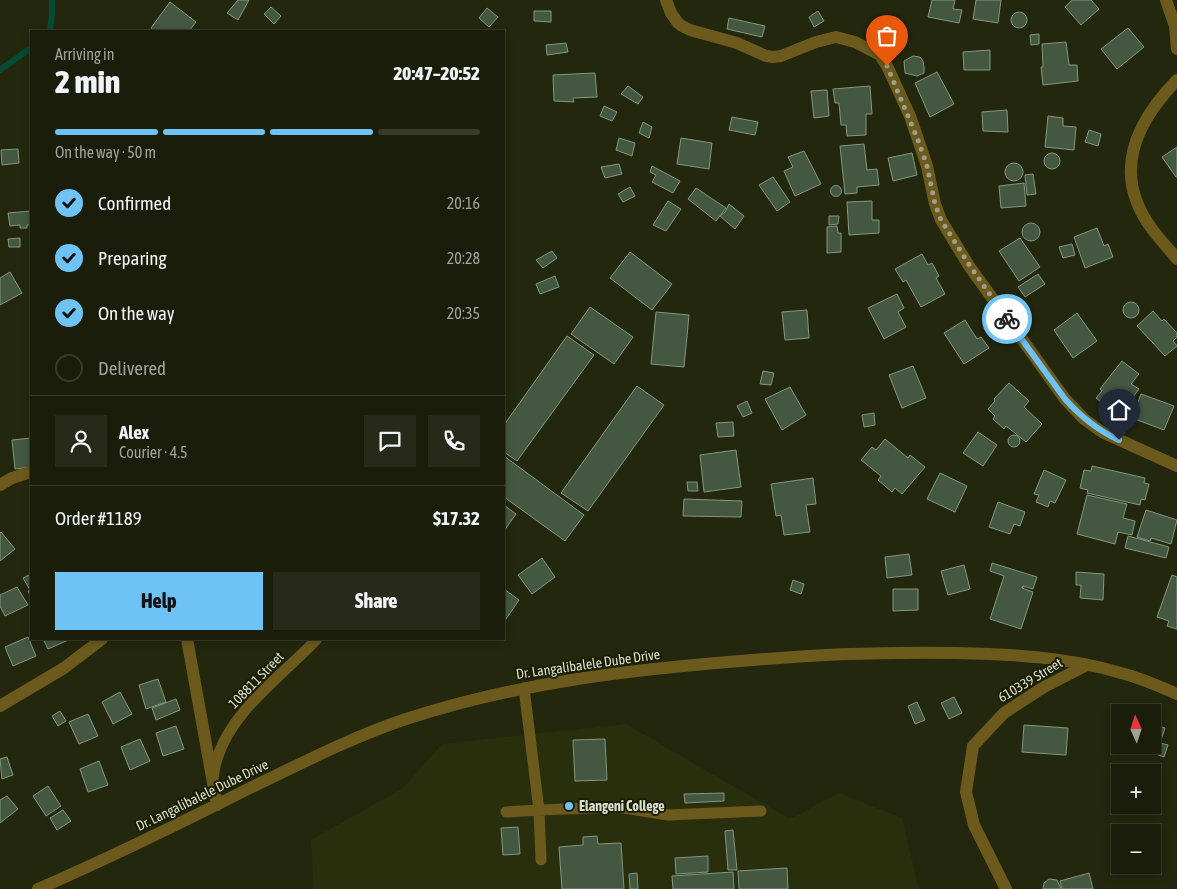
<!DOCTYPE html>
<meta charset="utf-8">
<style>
body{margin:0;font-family:"Asap Condensed",sans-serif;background:#272a18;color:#f1f3f6;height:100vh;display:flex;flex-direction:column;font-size:19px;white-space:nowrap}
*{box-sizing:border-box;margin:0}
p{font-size:16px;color:#9fa29c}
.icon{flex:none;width:28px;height:28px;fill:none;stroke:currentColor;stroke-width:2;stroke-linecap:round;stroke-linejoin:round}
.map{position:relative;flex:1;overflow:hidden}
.sheet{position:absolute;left:30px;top:30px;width:475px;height:610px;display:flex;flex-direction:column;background:#1a1d0a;border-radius:0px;box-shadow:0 2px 8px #0003,0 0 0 1px #383b2b}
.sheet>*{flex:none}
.needle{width:32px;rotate:357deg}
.controls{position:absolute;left:1111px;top:704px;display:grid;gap:10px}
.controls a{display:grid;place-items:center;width:50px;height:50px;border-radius:0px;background:#1a1d0a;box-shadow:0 2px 8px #0003,0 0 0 1px #383b2b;font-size:25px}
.pin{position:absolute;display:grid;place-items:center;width:42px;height:42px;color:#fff;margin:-51px -21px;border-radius:50% 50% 50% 0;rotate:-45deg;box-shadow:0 0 5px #0007}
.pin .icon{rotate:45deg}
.courier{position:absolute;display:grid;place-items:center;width:50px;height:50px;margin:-25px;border:4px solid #6fc2f4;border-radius:50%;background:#fff;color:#222;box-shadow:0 1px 6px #0007}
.overview em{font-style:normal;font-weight:800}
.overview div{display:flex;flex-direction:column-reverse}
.overview{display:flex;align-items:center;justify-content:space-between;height:85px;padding:0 25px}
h1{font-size:32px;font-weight:800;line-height:38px}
.bar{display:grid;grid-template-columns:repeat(4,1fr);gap:8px 5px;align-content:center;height:60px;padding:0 25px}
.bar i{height:6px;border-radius:4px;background:#383b2b}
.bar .selected{background:#6fc2f4}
.bar p{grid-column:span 4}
.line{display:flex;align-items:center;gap:12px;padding:0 25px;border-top:1px solid #383b2b}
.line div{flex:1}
.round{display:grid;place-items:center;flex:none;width:52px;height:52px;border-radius:0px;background:#272a18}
ol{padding:0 25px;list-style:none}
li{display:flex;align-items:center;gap:15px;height:55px}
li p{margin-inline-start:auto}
li .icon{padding:5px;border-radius:50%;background:#6fc2f4;color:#111;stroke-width:4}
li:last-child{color:#9fa29c}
li i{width:28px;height:28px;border:2px solid #383b2b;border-radius:50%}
.button{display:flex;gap:10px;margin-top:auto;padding:10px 25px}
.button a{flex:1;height:58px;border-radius:0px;background:#6fc2f4;color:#111;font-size:20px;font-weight:800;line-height:58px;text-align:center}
.button a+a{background:#272a18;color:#f1f3f6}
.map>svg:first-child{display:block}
</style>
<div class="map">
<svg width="1177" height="889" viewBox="0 0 1177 889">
<rect width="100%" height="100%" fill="#23270e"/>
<path fill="#292f0d" d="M626,724L790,819L839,793L902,818L919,889H314L311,840L403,788L442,744Z"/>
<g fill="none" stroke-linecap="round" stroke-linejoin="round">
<path stroke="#054a34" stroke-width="6" d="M50,31L52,15V0
M0,70L31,48"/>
</g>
<path fill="#445741" stroke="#83977f" d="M238,0H249L238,20L227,13Z
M932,0H955L953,9L962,10L959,23L928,17Z
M976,0H1001L998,23L973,19Z
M1072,0H1091L1099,9L1081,25L1065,7Z
M170,2L196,22L189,31H151L152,29L151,28Z
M271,7L281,16L274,24L264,14Z
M487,8L498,17L489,27L479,18Z
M534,11H551V22L534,21Z
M818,11L824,21L814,27L809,17Z
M1011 20a8 8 0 1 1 16 0a8 8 0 1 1-16 0Z
M729,18L765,26L762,37L727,29Z
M1128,28L1144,47L1117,69L1101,49Z
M1039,34V44L1031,45L1030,35Z
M1066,42L1069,65H1077L1078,81L1043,85L1041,67H1043L1042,44Z
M566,43L568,52L547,55L546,45Z
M990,50V70H964L963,52Z
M913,56L920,57L923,61L924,67V73L917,76L905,73L904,61Z
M937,72L954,104L930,117L915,83Z
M595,73L597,97L573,98L574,102L554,101L553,75Z
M628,86L643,97L638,104L621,94Z
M870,86L872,114H866V135L847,136L846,125H841L839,103H835L833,89Z
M827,90L829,116L814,118L811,91Z
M604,106L617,112L612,121L600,116Z
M1007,110L1008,132L983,131L982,112Z
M1048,116L1063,118V126L1076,127L1074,150L1045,147Z
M732,117L758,122L755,135L729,130Z
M643,122L652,127L649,138L639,133Z
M1089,130L1101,134L1098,146L1085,142Z
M619,138L635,143L632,156L616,150Z
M681,138L712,143L709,169L677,164Z
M864,144L867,170L877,169L879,185L857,187V193L845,194L840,146Z
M1177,147V177H1176L1162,157Z
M18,149L19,163L2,165L1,150Z
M804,151L821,184L795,196L784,171L793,167L788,157Z
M1044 161a8 8 0 1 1 16 0a8 8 0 1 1-16 0Z
M912,153L917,175L893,181L888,158Z
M1005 172a9 9 0 1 1 18 0a9 9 0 1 1-18 0Z
M619,164L622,174L605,178L601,167Z
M652,166L680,181L673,193L652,182L656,175L650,172Z
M1033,174L1036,194L1027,195L1025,175Z
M773,177L790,202L777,211L759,185Z
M1024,183L1026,206L1001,208L999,186Z
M830.5 191a5.5 5.5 0 1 1 11 0a5.5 5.5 0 1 1-11 0Z
M630,187L635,196L623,202L618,194Z
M696,188L726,208L716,221L688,199Z
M668,201L681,209L666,231L653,225Z
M872,201V220H879V233L849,235L847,202Z
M729,204L744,216L735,229L720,216L725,212Z
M31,211V225H27V228H20V225L10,226L8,213Z
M829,216H839L838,224L829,225Z
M1022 232a9 9 0 1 1 18 0a9 9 0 1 1-18 0Z
M837,226L838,233H841V252L827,253V227Z
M1097,228L1104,246L1108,244L1113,257L1085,268L1074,237Z
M20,238V247H9L8,239Z
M1020,238L1040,267L1019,281L999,251Z
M1072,244L1075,255L1063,258L1059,247Z
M552,251L557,258L543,268L536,260Z
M630,252L672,284L652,310L610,278Z
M922,254L928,265L932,263L939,276L936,278L945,294L921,307L906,280L903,282L895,269Z
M10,272L22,293L0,305V278Z
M1038,274L1045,284L1025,297L1018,287Z
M555,276L559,287L540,294L536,284Z
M897,294L904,308L898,312L906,327L884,339L868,308Z
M1123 310a8 8 0 1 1 16 0a8 8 0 1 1-16 0Z
M590,307L633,337L614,364L571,334Z
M807,310L809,338L785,340L782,312Z
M1153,311L1162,321L1164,319L1177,333V337L1173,341L1177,346L1165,356L1137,326Z
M656,312L689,315L684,367L651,364Z
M1077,313L1097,341L1073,358L1054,330Z
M965,320L977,339L981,337L989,348L964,364L944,333Z
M567,336L594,355L517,461L504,452V425Z
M1122,361L1139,374L1131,384L1139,389L1130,401L1125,397L1118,405L1116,404L1111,410L1096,398L1102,391L1100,389Z
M913,366L926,398L902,408L889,375Z
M763,371L774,373L771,385L760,384Z
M1009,383L1029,401L1024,407L1042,424L1026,442L1006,426L1004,429L993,419L995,416L988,409L995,401L994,399Z
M637,386L664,405L588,511L561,493Z
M790,387L806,415L782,430L765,399Z
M1141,394L1174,406L1164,430L1132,418Z
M747,401L752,413L743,417L737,406Z
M874,413L875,425L864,427L862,415Z
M733,422L734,436L718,437L716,423Z
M978,432L997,445L983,466L963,453Z
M1008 441a6 6 0 1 1 12 0a6 6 0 1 1-12 0Z
M31,438V467L15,469L12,440Z
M885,439L908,458L910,455L925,467L902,494L895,488L892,492L878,480L881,476L861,460L872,447L876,450Z
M736,450L741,487L704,492L700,455Z
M504,456L584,515L565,541L504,497Z
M1092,466L1145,478L1144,483L1149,484L1145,500L1141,499L1140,505L1087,493L1088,490L1080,488L1084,470L1091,471Z
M1044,470L1066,480L1055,503L1050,501L1048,507L1036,502L1039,495L1034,494Z
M940,473L967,486L955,512L927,499Z
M813,478L816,504L806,505L810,532L784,535L781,515L776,516L771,484Z
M687,482H697L698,491H688Z
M1087,495L1127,504L1123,518L1135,521L1132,535L1118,532L1115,544L1077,534Z
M684,499L742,501L741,517L683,516Z
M998,502L1025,512L1020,526L1014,524L1010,534L989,527Z
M504,505L516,514L504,531Z
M1146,510L1177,520L1171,544L1151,538L1150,541L1137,537Z
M1,532L15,549L0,561V533Z
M1128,536L1169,547L1166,558L1125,548Z
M909,554L912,575L887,578L885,557Z
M542,558L555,577L532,594L518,575Z
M992,563L1037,577L1033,589L1023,586L1022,588L1033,592L1021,629L990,619L1004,576L990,571Z
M964,565L970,589L948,595L941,571Z
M1076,572L1104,574L1103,600L1080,598L1081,585H1076Z
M31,574V597L28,591L30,590L23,578Z
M1172,575L1177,577V629L1167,626L1169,621L1157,617Z
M793,580L804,584L801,594L790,590Z
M17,587L28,605L5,616L0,606V595Z
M504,589L519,600L504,622Z
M893,589H918V610L893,611Z
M28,637L36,656L13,666L5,647Z
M43,639H71L48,649Z
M158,679L166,702L146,709L139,685Z
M120,692L132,714L113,724L102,702Z
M954,697L962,713L949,719L941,703Z
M176,699L180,710L156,720L152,708Z
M917,702L925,720L915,724L908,706Z
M60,711L66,721L58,726L52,716Z
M88,714L98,736L79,744L69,722Z
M1152,724L1165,728L1160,743L1168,745L1164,757L1131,745H1152Z
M1024,725L1068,728L1066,755L1022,752Z
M176,726L184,749L163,756L156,733Z
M140,739L150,761L130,770L121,747Z
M605,739L607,780L575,781L573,740Z
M7,757L13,775L2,779L0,759Z
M99,761L108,785L88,792L80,769Z
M48,786L61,806L46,816L33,796Z
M724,793V801L685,803L684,794Z
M7,796L18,809L0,823V800Z
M63,810L71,821L57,830L50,818Z
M518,827L520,854L503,855L501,828Z
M733,830L737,870H728L725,831Z
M597,836L598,844L621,843L624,889H562L559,847L583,845V837Z
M708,856V872L676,874L675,858Z
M787,868L788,889H739L738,871Z
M733,872L734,889H673L672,876Z
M637,873L638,889H630L629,874Z
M1089,873L1093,889H1062L1060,881Z
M1049,879L1057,880L1061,889H1043L1044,883Z"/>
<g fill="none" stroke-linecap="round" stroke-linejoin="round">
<path stroke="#6b5a1b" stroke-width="11" d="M524,688L539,810L618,807L668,815L761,811
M213,778C214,772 215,765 217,759C231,711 284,674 317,639
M506,812L539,810L541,860"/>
<path stroke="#6b5a1b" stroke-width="12" d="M666,0L671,13L678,23L682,26L690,30L737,43L766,56L773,57L781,56L816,42L836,37L855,42L880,55L887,66L910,116L927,166L935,204L941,220L969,266L1037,360L1065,399L1084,419L1102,432L1177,466
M1166,0L1175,26L1177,49
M1177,80C1134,124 1112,175 1152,229C1160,240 1169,249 1177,259
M0,485L12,478L31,472
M187,639L217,805
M0,706L64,668L102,639
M38,889C109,858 179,824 248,789C300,764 352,737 406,719C519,682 635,669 753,660C820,654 888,652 956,653C1010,654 1068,657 1121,673C1140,678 1159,686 1177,694
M1006,889L974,825L966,792L973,746L1004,713L1044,687L1087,665"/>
</g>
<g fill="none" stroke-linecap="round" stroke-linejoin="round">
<path stroke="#9b9f8b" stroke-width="5" stroke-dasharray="0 9" d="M887,66L918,140L927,166L935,204L941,220L970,266L1007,319"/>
<path stroke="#6fc2f4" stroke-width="6" d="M1007,319L1065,399C1081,417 1097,430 1119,440"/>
</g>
<circle fill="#6fc2f4" stroke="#1a1e05" stroke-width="2" cx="569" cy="806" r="5"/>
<g text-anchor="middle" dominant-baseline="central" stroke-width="4" stroke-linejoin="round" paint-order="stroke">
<g font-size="14" fill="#dbdfcf" stroke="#1a1e05">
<text transform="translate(588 664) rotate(-8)">Dr. Langalibalele Dube Drive</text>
<text transform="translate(256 680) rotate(-46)">108811 Street</text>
<text transform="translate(1030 680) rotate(-31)">610339 Street</text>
<text transform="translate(202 795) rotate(-26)">Dr. Langalibalele Dube Drive</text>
</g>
<g font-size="14" font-weight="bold" fill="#dbdfcf" stroke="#1a1e05" text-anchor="start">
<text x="579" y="806">Elangeni College</text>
</g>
</g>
</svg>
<div class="controls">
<a><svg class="needle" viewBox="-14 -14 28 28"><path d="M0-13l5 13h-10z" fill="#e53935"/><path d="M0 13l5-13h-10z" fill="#9fa29c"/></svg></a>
<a>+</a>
<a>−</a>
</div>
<div class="pin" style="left:887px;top:66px;background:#ea580c"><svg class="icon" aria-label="bag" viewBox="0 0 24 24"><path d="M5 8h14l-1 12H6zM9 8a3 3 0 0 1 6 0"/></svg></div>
<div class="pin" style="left:1119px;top:440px;background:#1f2937"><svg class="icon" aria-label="home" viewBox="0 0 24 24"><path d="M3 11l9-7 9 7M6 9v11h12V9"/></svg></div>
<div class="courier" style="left:1007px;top:319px"><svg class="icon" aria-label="bike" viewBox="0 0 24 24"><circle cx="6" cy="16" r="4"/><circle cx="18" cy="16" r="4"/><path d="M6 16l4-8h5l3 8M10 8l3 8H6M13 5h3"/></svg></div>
<section class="sheet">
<div class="overview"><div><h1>2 min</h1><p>Arriving in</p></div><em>20:47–20:52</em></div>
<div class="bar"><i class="selected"></i><i class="selected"></i><i class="selected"></i><i></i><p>On the way · 50 m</p></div>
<ol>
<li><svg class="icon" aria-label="check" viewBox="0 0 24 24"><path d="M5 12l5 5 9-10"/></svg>Confirmed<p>20:16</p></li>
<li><svg class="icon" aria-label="check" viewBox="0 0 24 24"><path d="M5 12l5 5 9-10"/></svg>Preparing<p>20:28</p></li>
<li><svg class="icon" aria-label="check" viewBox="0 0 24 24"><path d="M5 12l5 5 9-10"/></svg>On the way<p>20:35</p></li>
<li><i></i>Delivered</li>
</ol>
<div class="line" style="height:90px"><a class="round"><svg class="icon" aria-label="person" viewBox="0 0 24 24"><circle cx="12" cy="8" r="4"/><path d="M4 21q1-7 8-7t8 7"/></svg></a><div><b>Alex</b><p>Courier · 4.5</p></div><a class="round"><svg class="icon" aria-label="chat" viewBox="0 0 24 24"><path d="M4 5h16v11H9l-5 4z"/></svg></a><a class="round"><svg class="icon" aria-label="phone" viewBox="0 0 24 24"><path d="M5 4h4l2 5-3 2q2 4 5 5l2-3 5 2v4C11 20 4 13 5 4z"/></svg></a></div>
<div class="line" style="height:65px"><div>Order #1189</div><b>$17.32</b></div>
<div class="button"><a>Help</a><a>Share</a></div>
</section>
</div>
